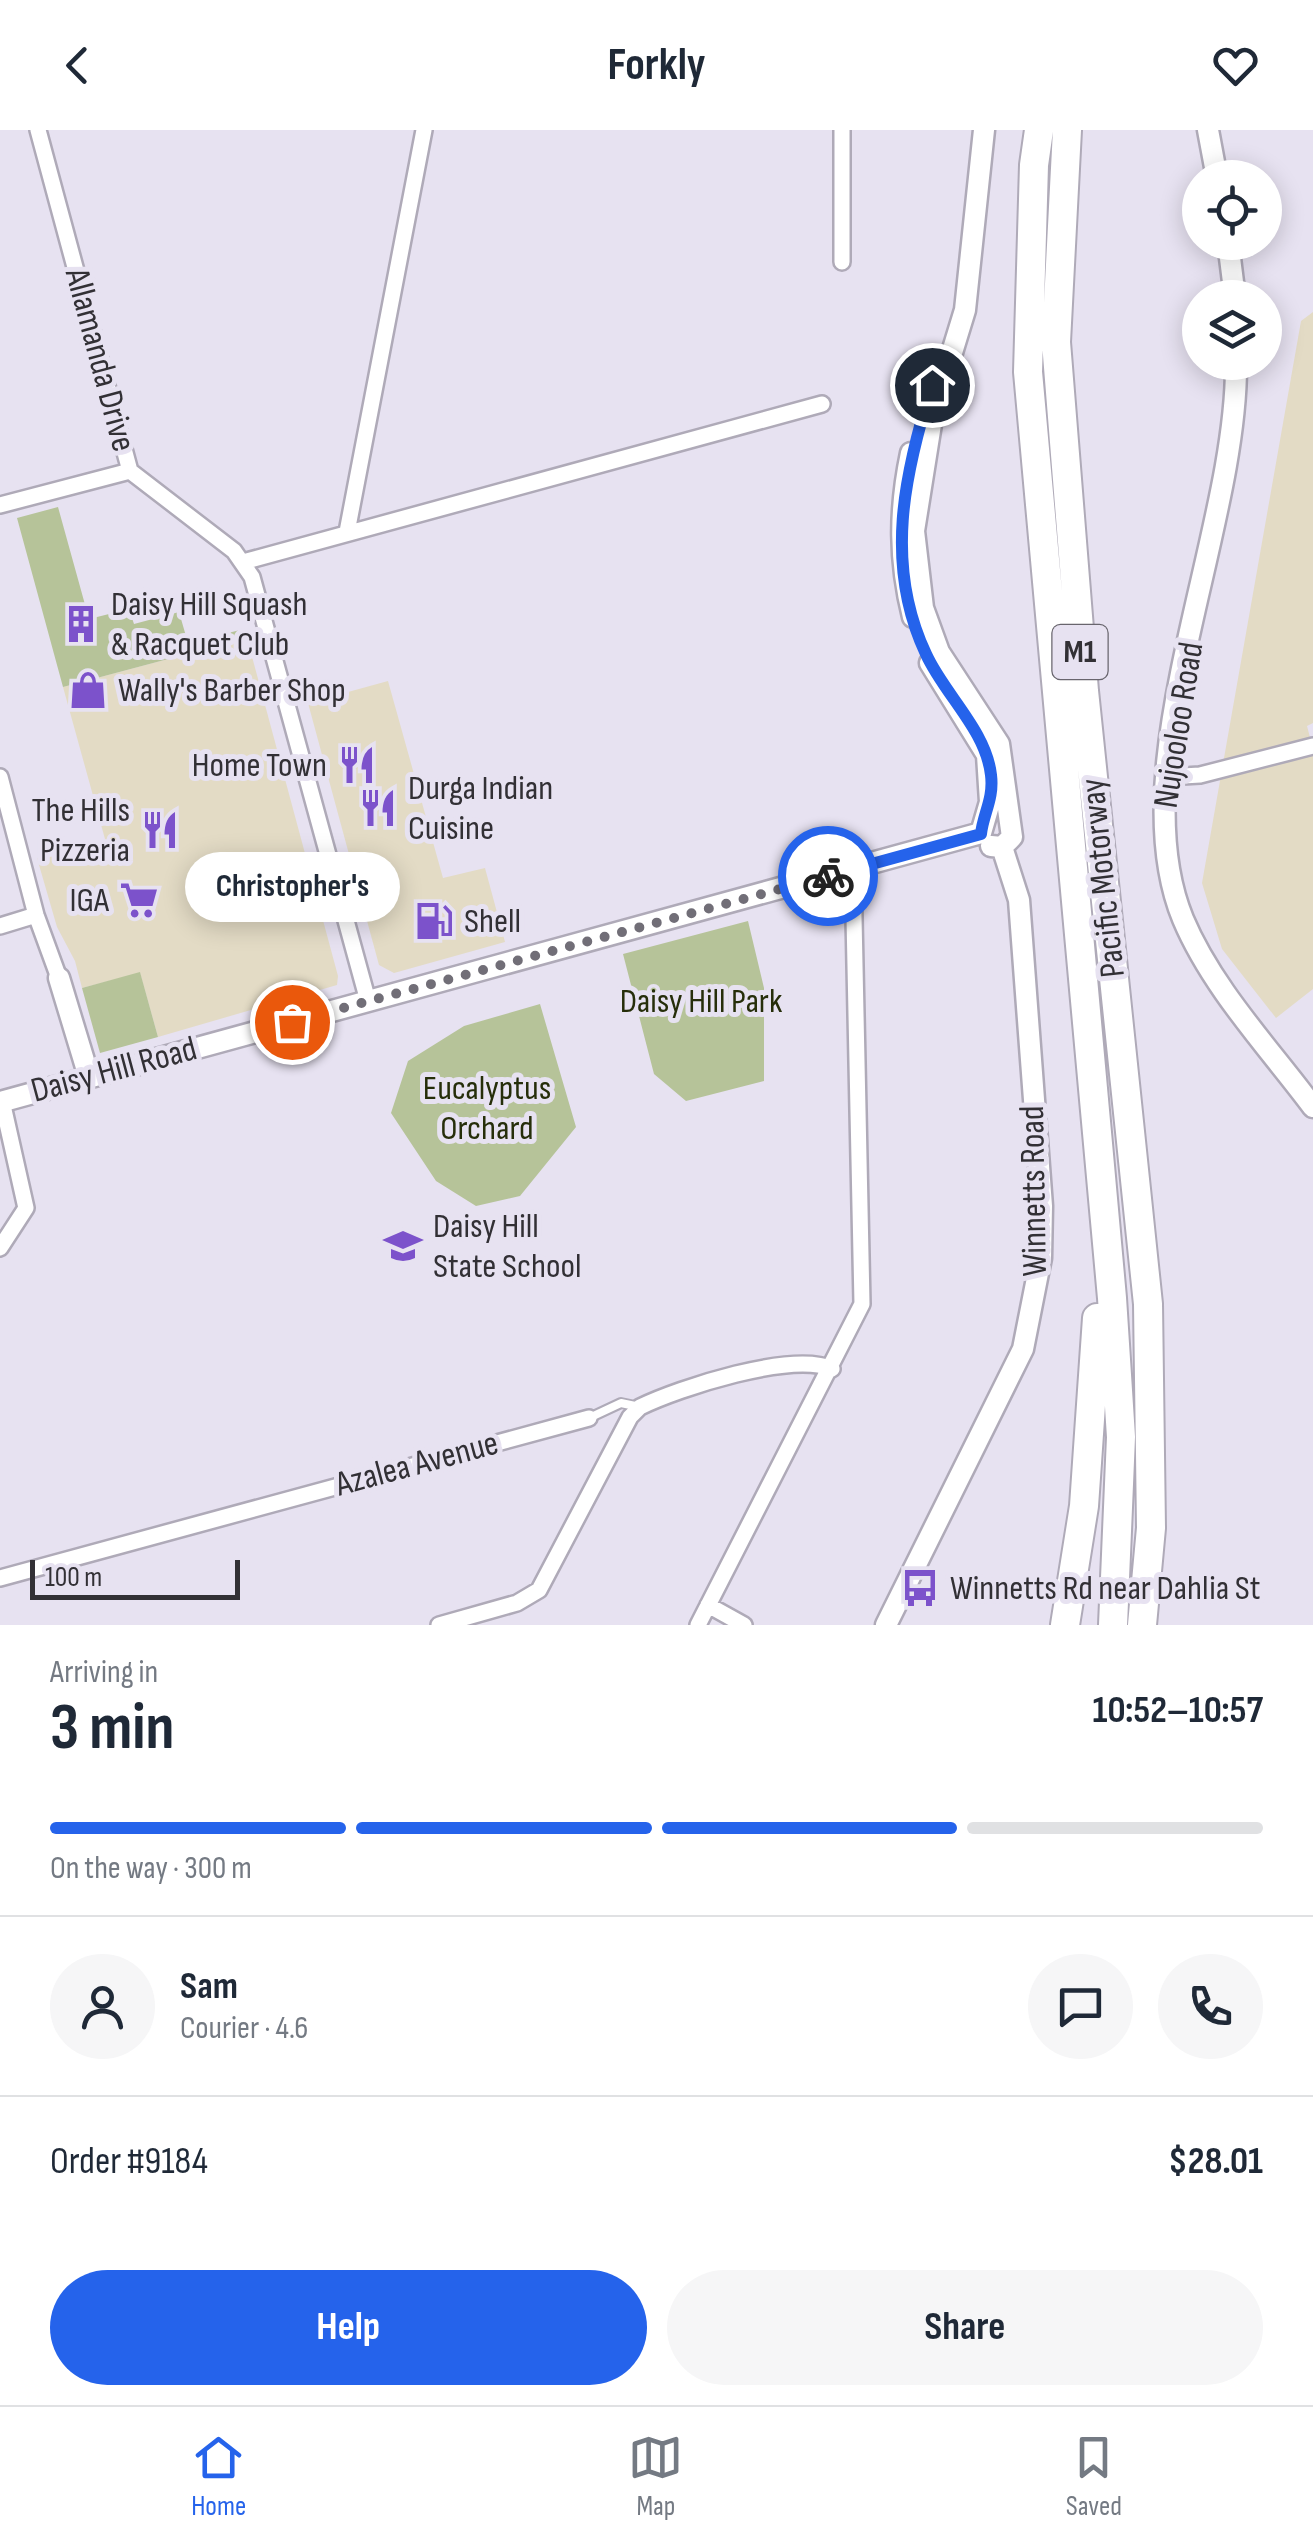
<!DOCTYPE html>
<meta charset="utf-8">
<style>
body{margin:0;font-family:"Sofia Sans Condensed",sans-serif;background:#f6f6f7;color:#1f2937;height:100vh;display:flex;flex-direction:column;font-size:38px;white-space:nowrap}
*{box-sizing:border-box;margin:0}
p{font-size:32px;color:#747a83}
.icon{flex:none;width:55px;height:55px;fill:none;stroke:currentColor;stroke-width:2;stroke-linecap:round;stroke-linejoin:round}
.map{position:relative;height:1495px;overflow:hidden}
.side{display:flex;flex-direction:column;background:#fff;flex:1}
.side>*{flex:none}
.buttons{position:absolute;left:1182px;top:30px;display:grid;gap:20px}
.buttons a{display:grid;place-items:center;width:100px;height:100px;border-radius:50%;background:#fff;box-shadow:0 5px 25px #0003;font-size:50px}
.scale{position:absolute;left:30px;bottom:25px;width:210px;box-sizing:border-box;padding-left:10px;border:5px solid #323035;border-top:0;font-size:28px;line-height:35px;white-space:nowrap;color:#323035;-webkit-text-stroke:8px #e7e2f1;paint-order:stroke}
.pin{position:absolute;display:grid;place-items:center;width:85px;height:85px;color:#fff;margin:-42px;border:5px solid #fff;border-radius:50%;box-shadow:0 2px 10px #0007}
.courier{position:absolute;display:grid;place-items:center;width:100px;height:100px;margin:-50px;border:8px solid #2563eb;border-radius:50%;background:#fff;color:#222;box-shadow:0 2px 12px #0007}
.bubble{position:absolute;height:70px;border-radius:35px;background:#fff;box-shadow:0 5px 25px #0003;font-size:32px;font-weight:700;line-height:70px;text-align:center}
.head em{font-style:normal;font-weight:700}
.head div{display:flex;flex-direction:column-reverse}
.head{display:flex;align-items:center;justify-content:space-between;height:170px;padding:0 50px}
h1{font-size:65px;font-weight:700;line-height:75px}
.bar{display:grid;grid-template-columns:repeat(4,1fr);gap:15px 10px;align-content:center;height:120px;padding:0 50px}
.bar i{height:12px;border-radius:8px;background:#e0e1e3}
.bar .selected{background:#2563eb}
.bar p{grid-column:span 4}
.line{display:flex;align-items:center;gap:25px;padding:0 50px;border-top:2px solid #e0e1e3}
.line div{flex:1}
.round{display:grid;place-items:center;flex:none;width:105px;height:105px;border-radius:52px;background:#f6f6f7}
.button{display:flex;gap:20px;margin-top:auto;padding:20px 50px}
.button a{flex:1;height:115px;border-radius:60px;background:#2563eb;color:#fff;font-size:40px;font-weight:700;line-height:115px;text-align:center}
.button a+a{background:#f6f6f7;color:#1f2937}
header{display:flex;justify-content:space-between;align-items:center;height:130px;padding:0 50px;background:#fff;font-size:45px;font-weight:700}
.dock{display:flex;justify-content:space-around;align-items:center;height:140px;border-top:2px solid #e0e1e3;background:#fff;font-size:28px;color:#747a83}
.dock a{display:grid;justify-items:center;gap:5px}
.dock .selected{color:#2563eb}
.map>svg:first-child{display:block}
</style>
<header><svg class="icon" aria-label="back" viewBox="0 0 24 24"><path d="M15 5l-7 7 7 7"/></svg>Forkly<svg class="icon" aria-label="heart" viewBox="0 0 24 24"><path d="M12 20l-8-8c-3-5 5-10 8-4 3-6 11-1 8 4z"/></svg></header>
<div class="map">
<svg width="1313" height="1495" viewBox="0 0 1313 1495">
<rect width="100%" height="100%" fill="#e7e2f1"/>
<path fill="#e3dbc5" d="M1313,182V593L1307,596L1313,619V859L1276,888L1222,819L1202,753L1301,191Z
M247,508L338,846L337,855L158,907L140,843L82,858L75,831L57,797L37,728L105,709L63,557Z
M388,551L443,748L485,738L505,812L394,843L379,835L308,573Z"/>
<path fill="#b6c399" d="M58,377L89,489L129,479L134,494L179,482L188,513L244,499L247,508L63,557L17,388Z
M748,791L764,858V951L686,971L654,944L623,824Z
M140,842L158,907L100,923L82,858Z
M540,874L576,997L520,1066L476,1076L436,1051L391,983L408,931L464,896Z"/>
<g fill="none" stroke-linecap="round" stroke-linejoin="round">
<g stroke="#afaab8" stroke-width="12">
<path id="lane" d="M589,1288L621,1273L640,1277"/>
</g>
<g stroke="#afaab8" stroke-width="20">
<path id="street" d="M38,0L130,341L234,421L252,447L368,871
M842,132V0
M0,375L130,341
M347,402L424,0
M243,432L822,274
M0,647L36,785L59,848
M1166,647L1200,645L1313,616
M0,796L36,785
M0,1118L26,1078L2,971
M0,1448L589,1288
M708,1475L744,1495
M439,1495L517,1473L539,1460L630,1287L640,1277C679,1258 792,1221 832,1239
M698,1495L862,1174L853,739"/>
</g>
<g stroke="#afaab8" stroke-width="25">
<path id="secondary" d="M984,0L965,180L932,288L914,401L923,478L939,522L999,614L1012,707L1002,717L991,716
M1208,0L1217,48
M1228,112L1235,168
M1236,232C1238,400 1120,636 1183,789C1212,858 1269,918 1313,977
M911,323C899,380 899,431 913,487
M930,533L987,625L990,672L981,703
M59,848L89,947
M0,972L981,703
M886,1495L1023,1219L1041,1128L1042,1076L1019,770L1002,717"/>
</g>
<g stroke="#afaab8" stroke-width="32">
<path id="highway" d="M1039,0L1034,35L1028,242L1112,1168L1121,1307L1113,1495
M1067,0L1056,212L1084,561L1148,1174L1151,1398L1142,1495
M1065,1495L1084,1376L1097,1188"/>
</g>
<use href="#lane" stroke="#fff" stroke-width="8"/>
<use href="#street" stroke="#fff" stroke-width="15"/>
<use href="#secondary" stroke="#fff" stroke-width="20"/>
<use href="#highway" stroke="#fff" stroke-width="28"/>
</g>
<g fill="none" stroke-linecap="round" stroke-linejoin="round">
<path stroke="#716e77" stroke-width="10" stroke-dasharray="0 18" d="M292,892L828,746"/>
<path stroke="#2563eb" stroke-width="12" d="M828,746L981,704C983,684 994,669 991,645C986,600 944,564 926,524C884,435 904,344 932,255"/>
</g>
<defs>
<g id="building-bare" transform="scale(3)"><path d="M-4-6H4V6H1V3H-1V6H-4ZM-2.5-4.3h1.7v1.8h-1.7ZM.8-4.3h1.7v1.8H.8ZM-2.5-1h1.7V.8h-1.7ZM.8-1h1.7V.8H.8Z" fill="#7c52cb" stroke="#e7e2f1" stroke-width="2.5" paint-order="stroke"/></g>
<g id="shop-bare" transform="scale(3)"><path d="M-5-2.5h2.3a2.7 3.5 0 0 1 5.4 0H5L5.5 6h-11ZM-1.5-2.5h3a1.5 2.3 0 0 0-3 0Z" fill="#7c52cb" stroke="#e7e2f1" stroke-width="2.5" paint-order="stroke"/></g>
<g id="restaurant-bare" transform="scale(3)"><path d="M-5-6h1v4h1v-4h1v4h1v-4h1v5L-1.5 .5V6h-2V.5L-5-1ZM5-6V6H3V1.5H1.5Q1.5-4 5-6Z" fill="#7c52cb" stroke="#e7e2f1" stroke-width="2.5" paint-order="stroke"/></g>
<g id="supermarket-bare" transform="scale(3)"><path d="M-6-5.5h2.5l.6 2H6L4.5 2H-2.5L-4.4-4H-6ZM-1.5 3.2a1.3 1.3 0 1 0 .1 0ZM3 3.2a1.3 1.3 0 1 0 .1 0Z" fill="#7c52cb" stroke="#e7e2f1" stroke-width="2.5" paint-order="stroke"/></g>
<g id="fuel-bare" transform="scale(3)"><path d="M-5.5-6h7V0h2V4h1.3V-2.5L3-4.5l.8-.8L6-3V5H2.5V1h-1V6h-7ZM-4.2-4.7v3.2H.2V-4.7Z" fill="#7c52cb" stroke="#e7e2f1" stroke-width="2.5" paint-order="stroke"/></g>
<g id="school-bare" transform="scale(3)"><path d="M0-5L7-2L0 1L-7-2ZM-4 1L0 2.5L4 1V4Q0 6-4 4Z" fill="#7c52cb" stroke="#e7e2f1" stroke-width="2.5" paint-order="stroke"/></g>
<g id="bus-bare" transform="scale(3)"><path d="M-5-6H5V4H4V6H2V4H-2V6H-4V4H-5ZM-3.5-4V0h7V-4ZM-3.5 1.2v1.5H-2V1.2ZM2 1.2v1.5H3.5V1.2Z" fill="#7c52cb" stroke="#e7e2f1" stroke-width="2.5" paint-order="stroke"/></g>
</defs>
<g fill-rule="evenodd">
<use href="#building-bare" x="81" y="494"/>
<use href="#shop-bare" x="88" y="560"/>
<use href="#restaurant-bare" x="357" y="635"/>
<use href="#restaurant-bare" x="378" y="678"/>
<use href="#restaurant-bare" x="160" y="700"/>
<use href="#supermarket-bare" x="139" y="770"/>
<use href="#fuel-bare" x="434" y="791"/>
<use href="#school-bare" x="403" y="1116"/>
<use href="#bus-bare" x="920" y="1458"/>
</g>
<g text-anchor="middle" dominant-baseline="central" stroke-width="10" stroke-linejoin="round" paint-order="stroke">
<rect fill="#e7e2f1" stroke="#68656d" stroke-width="2.5" x="1052.5" y="495" width="55" height="54" rx="8"/>
<g font-size="32" font-weight="bold" fill="#323035">
<text x="1080" y="522">M1</text>
</g>
<g font-size="35" fill="#323035" stroke="#e7e2f1">
<text transform="translate(100 230) rotate(75)">Allamanda Drive</text>
<text transform="translate(1179 595) rotate(-81)">Nujooloo Road</text>
<text transform="translate(1103 748) rotate(-96)">Pacific Motorway</text>
<text transform="translate(114 940) rotate(-15)">Daisy Hill Road</text>
<text transform="translate(1034 1061) rotate(-91)">Winnetts Road</text>
<text transform="translate(417 1334) rotate(-15)">Azalea Avenue</text>
</g>
<g font-size="35" fill="#323035" stroke="#e7e2f1" text-anchor="start">
<text x="111" y="474">Daisy Hill Squash<tspan x="111" dy="40">&amp; Racquet Club</tspan></text>
<text x="118" y="560">Wally's Barber Shop</text>
<text x="327" y="635" text-anchor="end">Home Town</text>
<text x="408" y="658">Durga Indian<tspan x="408" dy="40">Cuisine</tspan></text>
<text x="130" y="680" text-anchor="end">The Hills<tspan x="130" dy="40">Pizzeria</tspan></text>
<text x="109" y="770" text-anchor="end">IGA</text>
<text x="464" y="791">Shell</text>
<text x="433" y="1096">Daisy Hill<tspan x="433" dy="40">State School</tspan></text>
<text x="950" y="1458">Winnetts Rd near Dahlia St</text>
</g>
<g font-size="35" fill="#262e0a" stroke="#e7e2f1">
<text x="701" y="871">Daisy Hill Park</text>
<text x="487" y="958">Eucalyptus<tspan x="487" dy="40">Orchard</tspan></text>
</g>
</g>
</svg>
<div class="buttons">
<a><svg class="icon" aria-label="locate" viewBox="0 0 24 24"><circle cx="12" cy="12" r="6"/><path d="M12 2v4M12 18v4M2 12h4M18 12h4"/></svg></a>
<a><svg class="icon" aria-label="layers" viewBox="0 0 24 24"><path d="M12 4l9 5-9 5-9-5zM3 14l9 5 9-5"/></svg></a>
</div>
<div class="scale">100 m</div>
<div class="pin" style="left:292px;top:892px;background:#ea580c"><svg class="icon" aria-label="bag" viewBox="0 0 24 24"><path d="M5 8h14l-1 12H6zM9 8a3 3 0 0 1 6 0"/></svg></div>
<div class="pin" style="left:932px;top:255px;background:#1f2937"><svg class="icon" aria-label="home" viewBox="0 0 24 24"><path d="M3 11l9-7 9 7M6 9v11h12V9"/></svg></div>
<div class="courier" style="left:828px;top:746px"><svg class="icon" aria-label="bike" viewBox="0 0 24 24"><circle cx="6" cy="16" r="4"/><circle cx="18" cy="16" r="4"/><path d="M6 16l4-8h5l3 8M10 8l3 8H6M13 5h3"/></svg></div>
<div class="bubble" style="left:185px;top:722px;width:215px">Christopher's</div>
</div>
<section class="side">
<div class="head"><div><h1>3 min</h1><p>Arriving in</p></div><em>10:52–10:57</em></div>
<div class="bar"><i class="selected"></i><i class="selected"></i><i class="selected"></i><i></i><p>On the way · 300 m</p></div>
<div class="line" style="height:180px"><a class="round"><svg class="icon" aria-label="person" viewBox="0 0 24 24"><circle cx="12" cy="8" r="4"/><path d="M4 21q1-7 8-7t8 7"/></svg></a><div><b>Sam</b><p>Courier · 4.6</p></div><a class="round"><svg class="icon" aria-label="chat" viewBox="0 0 24 24"><path d="M4 5h16v11H9l-5 4z"/></svg></a><a class="round"><svg class="icon" aria-label="phone" viewBox="0 0 24 24"><path d="M5 4h4l2 5-3 2q2 4 5 5l2-3 5 2v4C11 20 4 13 5 4z"/></svg></a></div>
<div class="line" style="height:130px"><div>Order #9184</div><b>$28.01</b></div>
<div class="button"><a>Help</a><a>Share</a></div>
</section>
<nav class="dock">
<a class="selected"><svg class="icon" aria-label="home" viewBox="0 0 24 24"><path d="M3 11l9-7 9 7M6 9v11h12V9"/></svg>Home</a>
<a><svg class="icon" aria-label="map" viewBox="0 0 24 24"><path d="M3 6l6-2 6 2 6-2v14l-6 2-6-2-6 2zM9 4v14M15 6v14"/></svg>Map</a>
<a><svg class="icon" aria-label="saved" viewBox="0 0 24 24"><path d="M7 4h10v16l-5-4-5 4z"/></svg>Saved</a>
</nav>
